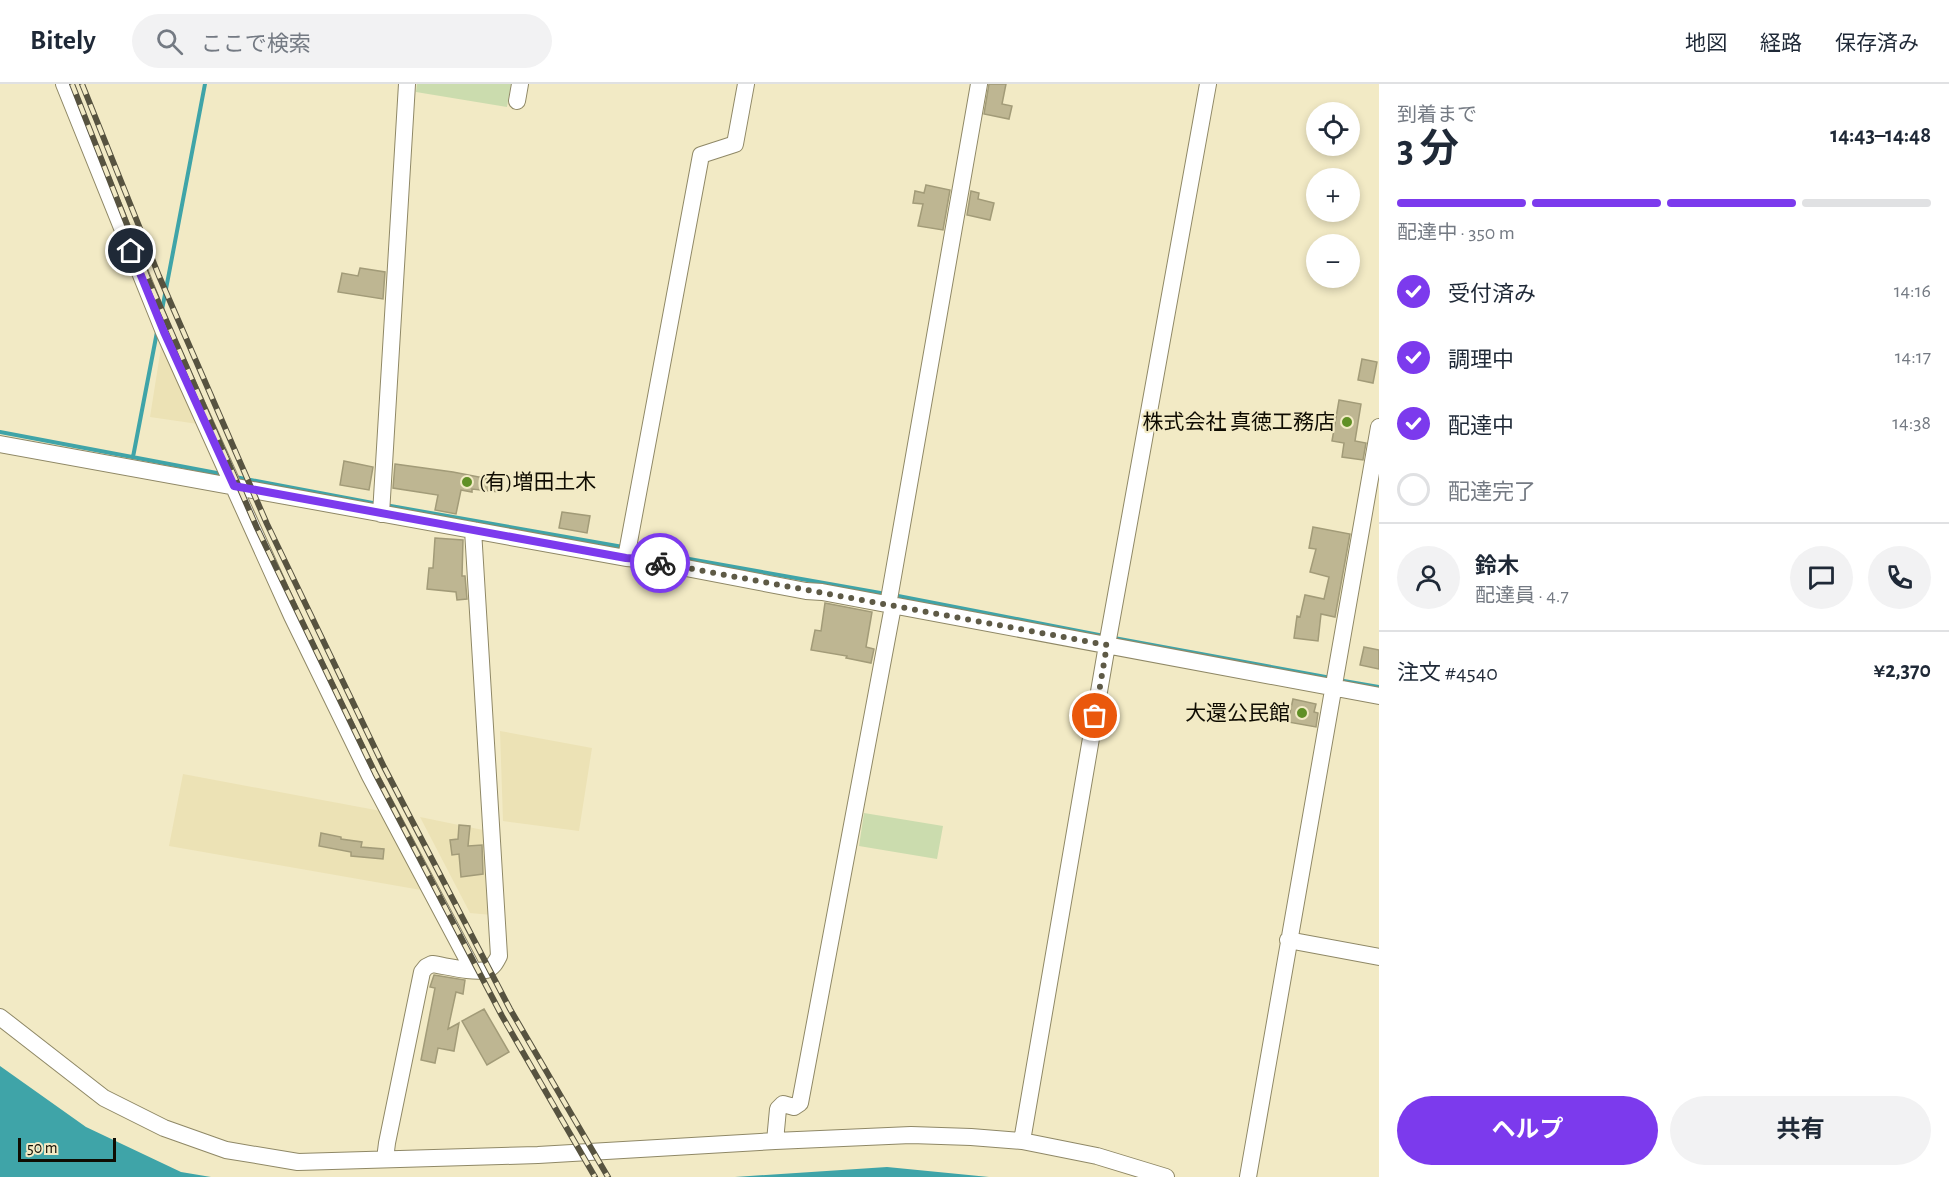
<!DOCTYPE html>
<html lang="ja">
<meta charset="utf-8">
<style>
body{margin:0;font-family:"Alegreya Sans","Noto Sans JP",sans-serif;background:#f2f2f3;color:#1f2937;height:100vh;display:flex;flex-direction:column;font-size:22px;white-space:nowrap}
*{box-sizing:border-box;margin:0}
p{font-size:20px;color:#747a83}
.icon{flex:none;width:33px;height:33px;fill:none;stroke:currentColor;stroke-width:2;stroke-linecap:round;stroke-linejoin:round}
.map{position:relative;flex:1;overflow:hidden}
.details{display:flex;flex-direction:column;background:#fff;width:570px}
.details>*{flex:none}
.buttons{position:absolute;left:1306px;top:18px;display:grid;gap:12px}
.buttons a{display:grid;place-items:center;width:54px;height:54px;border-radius:50%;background:#fff;box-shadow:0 3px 9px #0003;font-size:30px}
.scale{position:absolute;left:18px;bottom:15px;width:98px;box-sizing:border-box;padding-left:6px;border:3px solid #0f0c02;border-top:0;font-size:16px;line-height:21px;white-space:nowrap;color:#0f0c02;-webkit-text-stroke:4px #f2eac5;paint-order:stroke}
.pin{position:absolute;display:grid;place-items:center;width:51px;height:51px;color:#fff;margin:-26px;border:3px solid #fff;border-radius:50%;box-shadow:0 2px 6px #0007}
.courier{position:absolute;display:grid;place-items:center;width:60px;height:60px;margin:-30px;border:4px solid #7c3aed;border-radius:50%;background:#fff;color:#222;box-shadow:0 2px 8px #0007}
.overview em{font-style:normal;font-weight:700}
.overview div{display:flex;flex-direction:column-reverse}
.overview{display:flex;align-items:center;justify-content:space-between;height:102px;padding:0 18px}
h1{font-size:39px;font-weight:700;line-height:45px}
.bar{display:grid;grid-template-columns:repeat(4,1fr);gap:9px 6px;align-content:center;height:72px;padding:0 18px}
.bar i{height:8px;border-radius:4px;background:#e0e1e3}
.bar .current{background:#7c3aed}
.bar p{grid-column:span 4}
.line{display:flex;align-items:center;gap:15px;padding:0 18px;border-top:2px solid #e0e1e3}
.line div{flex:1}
.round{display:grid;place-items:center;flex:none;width:63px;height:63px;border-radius:32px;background:#f2f2f3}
ol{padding:0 18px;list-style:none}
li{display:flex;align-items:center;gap:18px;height:66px}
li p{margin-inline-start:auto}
li .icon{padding:6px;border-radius:50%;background:#7c3aed;color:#fff;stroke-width:4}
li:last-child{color:#747a83}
li i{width:33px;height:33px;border:3px solid #e0e1e3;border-radius:50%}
.cta{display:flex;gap:12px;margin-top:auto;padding:12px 18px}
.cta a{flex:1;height:69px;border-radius:36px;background:#7c3aed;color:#fff;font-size:24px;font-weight:700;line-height:69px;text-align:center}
.cta a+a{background:#f2f2f3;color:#1f2937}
header{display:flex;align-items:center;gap:36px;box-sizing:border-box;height:84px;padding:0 30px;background:#fff;border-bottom:2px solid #e0e1e3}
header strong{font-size:28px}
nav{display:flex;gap:33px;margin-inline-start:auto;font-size:21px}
.search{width:420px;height:54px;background:#f2f2f3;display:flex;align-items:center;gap:15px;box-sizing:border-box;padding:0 21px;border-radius:33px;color:#747a83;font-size:22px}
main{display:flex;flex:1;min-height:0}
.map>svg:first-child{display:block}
</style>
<header>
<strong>Bitely</strong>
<div class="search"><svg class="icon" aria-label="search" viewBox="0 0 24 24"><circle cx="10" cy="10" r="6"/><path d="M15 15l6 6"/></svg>ここで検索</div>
<nav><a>地図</a><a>経路</a><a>保存済み</a></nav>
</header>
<main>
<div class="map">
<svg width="1379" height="1093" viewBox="0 0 1379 1093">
<rect width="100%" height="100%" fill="#f2eac5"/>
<path fill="#ece2b5" d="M162,257L198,340L150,333Z
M500,647L592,664L579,747L503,737Z
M183,690L381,727L421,806L169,762Z
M420,733L483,746L492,831L470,829Z"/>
<path fill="#cbdcae" d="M417,0H511L507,23L416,8Z
M864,729L943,742L937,775L859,762Z"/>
<path fill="#3fa4a8" d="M0,982L86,1043L181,1088L211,1093H0Z
M887,1083L989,1093H735Z"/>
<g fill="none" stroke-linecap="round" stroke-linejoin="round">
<path stroke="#3fa4a8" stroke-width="4" d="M162,226L205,0
M0,348L222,390
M133,373L157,248
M235,393L378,420
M385,421L623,463
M633,465L886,510
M893,511L1104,552
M1114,554L1331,594
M1338,596L1379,603"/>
</g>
<path fill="#beb692" stroke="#a29b78" stroke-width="1.5" d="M989,0H1006L1002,20L1012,22L1009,35L984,30Z
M926,101L950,106L943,146L918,142L923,120L913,119L915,107L924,109Z
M971,107L979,109L978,115L994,119L990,136L967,131Z
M360,184L385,188L383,215L338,208L342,189L358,192Z
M1362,275L1377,278L1373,299L1358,296Z
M1339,316L1361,320L1355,357L1366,359L1363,376L1342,373L1344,359L1332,357Z
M344,377L373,383L369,406L340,401Z
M395,380L453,388L500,397L499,408L472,405V408L461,406L456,430L435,426L438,411L393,404Z
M562,428L590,432L587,449L559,444Z
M1313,443L1350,450L1335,533L1321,530L1318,557L1294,554L1297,532L1300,533L1305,511L1324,515L1329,493L1310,488L1316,465L1309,464Z
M435,454L463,456L462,492H465L467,515L457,516L456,508L427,505L429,484H433Z
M825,519L872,528L866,563L874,565L871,579L846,574L847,572L811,566L815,546L821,547Z
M1364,563L1379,566V585L1360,581Z
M1293,615L1316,620L1314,628L1318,629L1316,643L1288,638Z
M459,741L470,742L468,762L482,761L483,790L461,793L459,770L452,771L450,756L458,755Z
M321,749L341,753V755L362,758L361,763L384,765L383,775L351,772V768L319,762Z
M434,891L465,896L463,910L456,908L448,945L459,939L454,967L438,964L435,979L421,976L435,904L430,903Z
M484,925L509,968L487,981L462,937Z"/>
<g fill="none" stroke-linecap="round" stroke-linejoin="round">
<g stroke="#8f8866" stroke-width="18">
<path id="street" d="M64,0L164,248L292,532L370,692L473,886
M517,17L520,0
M0,360L626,474L639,475L806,507L822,508L1379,612
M381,430L407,0
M626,474L701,71L735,60L746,0
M888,521L979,0
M1288,856L1379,873
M0,933L104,1014L164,1044L226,1066L298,1078L538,1071L775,1057L911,1051L971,1053L1022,1057L1097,1072L1166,1093
M775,1057L778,1025L783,1020L794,1023L800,1019L893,522
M1022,1057L1107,561L1208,0
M385,1075L387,1059L422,888L426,883L432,880C446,882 473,889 486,886C493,884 496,878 499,872L473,446
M1248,1093L1379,343"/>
</g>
<use href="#street" stroke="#fff" stroke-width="16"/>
<g stroke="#575340" stroke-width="6">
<path id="rail" d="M72,0L149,197L257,444L375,689L502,932L595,1093
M82,0L159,192L267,440L384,683L510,925L608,1093"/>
</g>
<use href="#rail" stroke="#f2eac5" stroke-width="4" stroke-dasharray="11" stroke-linecap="butt"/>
</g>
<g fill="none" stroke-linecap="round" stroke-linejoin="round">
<path stroke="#5e5a46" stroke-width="6" stroke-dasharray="0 10.8" d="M660,479L1107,561L1095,632"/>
<path stroke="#7c3aed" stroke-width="8" d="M131,167L164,248L234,402L626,474L639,475L660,479"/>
</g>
<g fill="#609026" stroke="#f2eac5" stroke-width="2">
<circle cx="1347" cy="338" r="6"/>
<circle cx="467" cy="398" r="6"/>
<circle cx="1302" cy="629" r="6"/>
</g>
<g text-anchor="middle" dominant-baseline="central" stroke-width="4.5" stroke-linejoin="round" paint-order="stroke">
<g font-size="21" fill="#0f0c02" stroke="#f2eac5" text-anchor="end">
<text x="1335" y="338">株式会社 真徳工務店</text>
<text x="479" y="398" text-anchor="start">(有)増田土木</text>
<text x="1290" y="629">大還公民館</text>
</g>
</g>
</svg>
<div class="buttons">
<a><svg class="icon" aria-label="locate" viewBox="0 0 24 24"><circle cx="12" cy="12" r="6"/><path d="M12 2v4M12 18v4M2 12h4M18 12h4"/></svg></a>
<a>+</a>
<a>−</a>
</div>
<div class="scale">50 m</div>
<div class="pin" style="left:1095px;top:632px;background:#ea580c"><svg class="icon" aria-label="bag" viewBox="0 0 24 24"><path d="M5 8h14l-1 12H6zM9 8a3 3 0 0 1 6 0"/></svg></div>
<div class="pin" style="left:131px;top:167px;background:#1f2937"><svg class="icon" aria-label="home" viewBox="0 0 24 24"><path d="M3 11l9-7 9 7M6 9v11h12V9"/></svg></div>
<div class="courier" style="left:660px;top:479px"><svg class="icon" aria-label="bike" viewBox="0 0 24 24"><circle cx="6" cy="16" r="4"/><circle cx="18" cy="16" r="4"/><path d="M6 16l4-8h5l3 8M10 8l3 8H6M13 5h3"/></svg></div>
</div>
<section class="details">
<div class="overview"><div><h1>3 分</h1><p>到着まで</p></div><em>14:43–14:48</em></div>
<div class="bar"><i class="current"></i><i class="current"></i><i class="current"></i><i></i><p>配達中 · 350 m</p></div>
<ol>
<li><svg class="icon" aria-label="check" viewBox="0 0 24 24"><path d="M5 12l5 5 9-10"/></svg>受付済み<p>14:16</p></li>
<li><svg class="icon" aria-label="check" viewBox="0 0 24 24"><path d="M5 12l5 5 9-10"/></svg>調理中<p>14:17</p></li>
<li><svg class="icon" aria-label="check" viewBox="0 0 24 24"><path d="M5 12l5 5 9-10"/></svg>配達中<p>14:38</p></li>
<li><i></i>配達完了</li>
</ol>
<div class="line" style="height:108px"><a class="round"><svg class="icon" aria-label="person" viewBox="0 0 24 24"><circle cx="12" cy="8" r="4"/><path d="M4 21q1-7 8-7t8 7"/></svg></a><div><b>鈴木</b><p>配達員 · 4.7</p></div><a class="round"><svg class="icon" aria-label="chat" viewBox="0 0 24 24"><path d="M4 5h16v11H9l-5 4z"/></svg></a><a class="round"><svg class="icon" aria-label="phone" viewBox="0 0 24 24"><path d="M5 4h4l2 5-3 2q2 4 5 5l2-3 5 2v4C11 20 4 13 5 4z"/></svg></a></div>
<div class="line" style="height:78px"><div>注文 #4540</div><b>¥2,370</b></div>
<div class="cta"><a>ヘルプ</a><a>共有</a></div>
</section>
</main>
